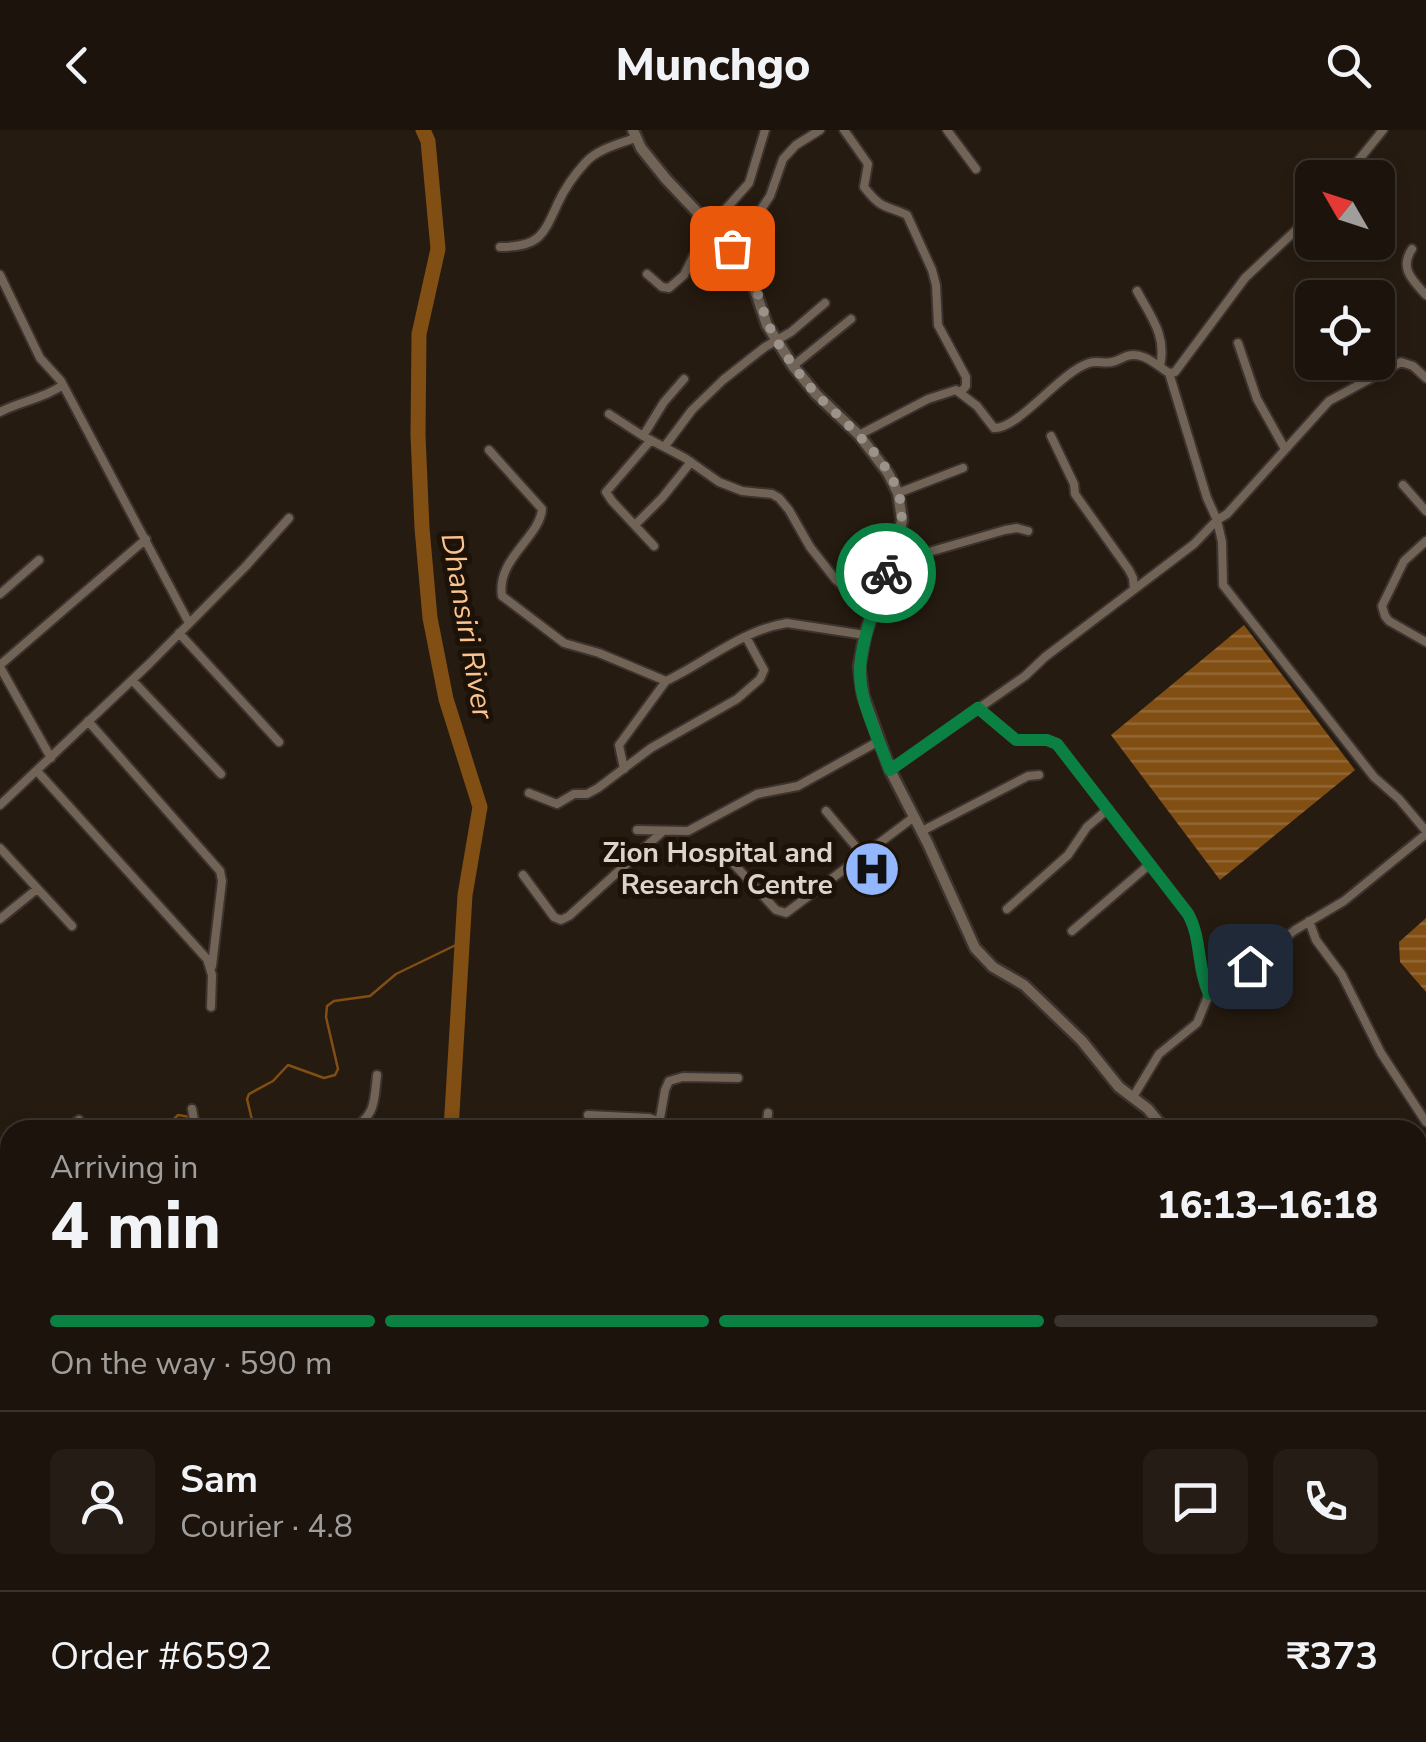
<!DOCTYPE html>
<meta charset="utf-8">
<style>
body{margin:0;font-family:"Nunito Sans",sans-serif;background:#251d15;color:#f1f3f6;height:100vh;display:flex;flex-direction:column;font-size:38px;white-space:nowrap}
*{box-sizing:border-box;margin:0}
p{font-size:32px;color:#a09e9d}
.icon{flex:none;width:55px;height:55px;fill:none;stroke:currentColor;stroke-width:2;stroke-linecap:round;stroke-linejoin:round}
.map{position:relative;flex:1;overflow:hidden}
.drawer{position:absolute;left:0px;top:990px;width:1428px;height:622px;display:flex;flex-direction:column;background:#1c140c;border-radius:30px 30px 0 0;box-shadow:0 5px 15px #0003,0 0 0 2px #3a332d}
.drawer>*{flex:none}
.needle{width:65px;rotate:309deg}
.tools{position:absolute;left:1295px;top:30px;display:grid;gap:20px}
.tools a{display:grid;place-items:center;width:100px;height:100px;border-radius:15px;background:#1c140c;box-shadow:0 5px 15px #0003,0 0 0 2px #3a332d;font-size:50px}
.pin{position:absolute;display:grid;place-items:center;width:85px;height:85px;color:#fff;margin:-42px;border-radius:20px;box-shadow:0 5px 15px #0006}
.courier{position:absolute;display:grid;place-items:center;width:100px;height:100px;margin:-50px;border:8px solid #0b8043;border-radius:50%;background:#fff;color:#222;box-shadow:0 2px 12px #0007}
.overview em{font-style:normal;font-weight:800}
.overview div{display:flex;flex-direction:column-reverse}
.overview{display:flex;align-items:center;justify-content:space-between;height:170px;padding:0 50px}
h1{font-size:65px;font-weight:800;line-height:75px}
.bar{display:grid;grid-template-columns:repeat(4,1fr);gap:15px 10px;align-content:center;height:120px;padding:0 50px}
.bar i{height:12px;border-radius:8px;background:#3a332d}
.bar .on{background:#0b8043}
.bar p{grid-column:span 4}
.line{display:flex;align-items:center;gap:25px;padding:0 50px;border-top:2px solid #3a332d}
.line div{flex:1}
.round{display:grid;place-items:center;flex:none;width:105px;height:105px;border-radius:15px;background:#251d15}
header{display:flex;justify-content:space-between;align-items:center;height:130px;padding:0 50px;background:#1c140c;font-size:45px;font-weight:800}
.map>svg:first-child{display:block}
</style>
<header><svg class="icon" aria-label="back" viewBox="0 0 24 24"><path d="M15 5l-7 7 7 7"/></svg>Munchgo<svg class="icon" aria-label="search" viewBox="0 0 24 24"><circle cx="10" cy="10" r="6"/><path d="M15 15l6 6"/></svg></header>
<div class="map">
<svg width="1426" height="1612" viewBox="0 0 1426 1612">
<defs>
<pattern id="water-rules" width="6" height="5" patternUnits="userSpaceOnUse" patternTransform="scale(2.5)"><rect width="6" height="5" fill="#814e13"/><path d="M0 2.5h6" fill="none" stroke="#926734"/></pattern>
</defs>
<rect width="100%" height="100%" fill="#261b10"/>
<path fill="url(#water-rules)" d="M1244,495L1355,640L1220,750L1111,605Z
M1426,788V862L1400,832L1399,812Z"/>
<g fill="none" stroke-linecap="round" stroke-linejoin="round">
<path stroke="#814e13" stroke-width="2.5" d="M198,989C215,991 237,1000 252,990L247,969L249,964L273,951L288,935L324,948L335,945L338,939L326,887L327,876L334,871L370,866L396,844L462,812
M174,1000V989L178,985L190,987
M58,1612L67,1602
M871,1612L872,1602"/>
<path stroke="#814e13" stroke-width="15" d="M423,0L428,11L438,119L419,204L418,305L422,398L430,488L446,569L480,677L465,765L451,1000
M1244,1602L1286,1612"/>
<g stroke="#3c332e" stroke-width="12">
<path id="street" d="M844,0L868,34L864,57C883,81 884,74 907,85L932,140L936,155L938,195L966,247V256L961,262
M947,0L976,39
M1344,48L1383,0
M1312,85L1245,148L1175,242L1169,243L1207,368L1217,390L1222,412L1223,455L1374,647L1399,669L1426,701
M500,117C539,117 543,106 558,73C564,60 575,44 585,33C597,19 619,14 635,8
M1412,119C1399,138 1412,150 1426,165
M737,123L750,96L770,66L783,29L796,15L820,0
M647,144L662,157L669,158L684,145L699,115L724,81L749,53L765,0
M0,145L40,228L61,251L189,493
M1137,161C1151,187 1167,206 1160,236
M1238,213L1257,269L1285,319
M793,236L851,189
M0,282C21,271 43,269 63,255
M609,284L643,306L685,328L719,352L742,361L772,364L779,368L789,380L810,417L836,450L863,473L875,476
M859,305L928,269L956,260L977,276L994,298C1019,299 1060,242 1089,233C1097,230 1104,234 1112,232C1118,231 1121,228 1127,226C1143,221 1156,235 1169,243
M643,306L664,272L684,249
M1051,306L1074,354L1075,364L1129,440L1133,448L1134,459
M651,310L606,362L612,371L654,416
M665,316L692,280L723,250L765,217L791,202L825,173
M489,320L542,379C540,407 496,429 502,466L564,513L599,523L666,551C706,532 742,500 787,493L865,505
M1403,355L1426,381
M898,363L963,338
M635,395L662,368L691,332
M1426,411L1404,431L1382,476L1385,486L1389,491L1426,512
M895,424L929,422L1005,400L1017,398L1028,401
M0,464L39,430
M179,503L279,612
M0,535L146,409
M0,537L51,628
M132,550L221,644
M978,578L1016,610H1047L1057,614L1188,783C1202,809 1196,838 1209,864
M88,591L220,741L222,751L212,836
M624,639L619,615L666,551
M890,640L1025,546L1045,527L1194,414L1217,390L1227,384L1329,271L1401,232L1413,236L1426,248
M37,641L207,829L212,845L211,877
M529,663L557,674L574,664H587L598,658L651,618L737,569L760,549L764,540L746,507
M0,675L150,533L246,436L289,388
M826,681L862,724
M637,700L688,701L757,664L798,656L879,611
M922,701L1028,646L1039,645
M0,718L72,796
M731,731L776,780L786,783L914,687
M523,745L554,787L561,790L569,786L662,702
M1007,779L1068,725L1087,697L1108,679
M0,789L37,759
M1309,791L1316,810L1342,845L1381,923L1426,992
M1072,801L1150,734
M1133,967L1159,924L1197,893L1209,864L1214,859L1251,836L1295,800L1344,771L1426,704
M192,979L196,1000
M588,985L649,988L655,990L661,1000
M659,994L665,960L669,951L683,947L738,948
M65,1000L79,990
M350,1000C376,986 374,972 377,945
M766,1000L768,983
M0,1044L10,1037
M1418,1056L1426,1048
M0,1169L10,1161
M1418,1209L1426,1216
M0,1301L10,1293
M0,1406L10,1400
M3,1442L10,1456
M259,1602L264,1612
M498,1602L499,1612
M800,1602V1612
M952,1602L969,1612"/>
</g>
<g stroke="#3c332e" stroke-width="15">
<path id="secondary" d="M633,0L641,18L666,49L746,134L767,195L793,236L816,264L859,305L888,343L898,363L902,390L895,424L876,463L875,476L865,505L859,537L863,565L890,640L928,714L975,818L993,837L1024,855L1082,911L1119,957L1148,979L1165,1000"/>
</g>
<g stroke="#3c332e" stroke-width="16">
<path id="primary" d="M1418,1399L1426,1405
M1418,1411L1426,1417
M756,1612L771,1602"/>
</g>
<use href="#street" stroke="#716356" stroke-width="8"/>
<use href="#secondary" stroke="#716356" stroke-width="10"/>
<use href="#primary" stroke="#b58a61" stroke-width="11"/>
</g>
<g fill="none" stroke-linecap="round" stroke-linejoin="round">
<path stroke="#9c938a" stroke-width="10" stroke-dasharray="0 18" d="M732,118C758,143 759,183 778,213C790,232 804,251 820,268C846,294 885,325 898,362C907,388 898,418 886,443"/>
<path stroke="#0b8043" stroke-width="12" d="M886,443C880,456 877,467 873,480C865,508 855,536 863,566C869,591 881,616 890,640L978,578L1016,610H1047L1057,614L1188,784C1202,809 1197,838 1209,864L1250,836"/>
</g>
<defs>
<g id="hospital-disc" transform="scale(2.875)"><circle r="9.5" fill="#93b7fd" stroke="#1d1207"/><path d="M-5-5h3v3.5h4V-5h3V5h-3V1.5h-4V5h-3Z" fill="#111"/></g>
</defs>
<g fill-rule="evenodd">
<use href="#hospital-disc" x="872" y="739"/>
</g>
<g text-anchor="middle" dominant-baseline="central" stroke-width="10" stroke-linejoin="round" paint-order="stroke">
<g font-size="28" font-weight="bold" fill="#dbd3cc" stroke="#1d1207" text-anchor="end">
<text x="833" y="723">Zion Hospital and<tspan x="833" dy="32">Research Centre</tspan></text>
</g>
<g font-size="30" font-style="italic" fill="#fac390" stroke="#1d1207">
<text transform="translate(467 496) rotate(80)">Dhansiri River</text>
</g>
</g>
</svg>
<div class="tools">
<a><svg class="needle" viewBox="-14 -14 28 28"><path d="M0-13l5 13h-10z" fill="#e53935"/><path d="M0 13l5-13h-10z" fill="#a09e9d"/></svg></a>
<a><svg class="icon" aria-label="locate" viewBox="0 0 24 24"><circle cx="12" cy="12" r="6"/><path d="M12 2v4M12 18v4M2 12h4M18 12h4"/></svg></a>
</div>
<div class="pin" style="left:732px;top:118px;background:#ea580c"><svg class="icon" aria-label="bag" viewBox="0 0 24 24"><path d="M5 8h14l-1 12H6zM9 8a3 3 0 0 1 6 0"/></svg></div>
<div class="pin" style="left:1250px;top:836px;background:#1f2937"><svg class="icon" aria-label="home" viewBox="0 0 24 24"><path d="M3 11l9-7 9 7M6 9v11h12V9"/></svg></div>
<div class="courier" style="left:886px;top:443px"><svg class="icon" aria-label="bike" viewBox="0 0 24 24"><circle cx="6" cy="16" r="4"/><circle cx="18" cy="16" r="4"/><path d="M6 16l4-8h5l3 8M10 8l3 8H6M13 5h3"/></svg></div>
<section class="drawer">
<div class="overview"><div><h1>4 min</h1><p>Arriving in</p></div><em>16:13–16:18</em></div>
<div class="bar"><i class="on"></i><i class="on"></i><i class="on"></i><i></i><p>On the way · 590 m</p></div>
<div class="line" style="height:180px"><a class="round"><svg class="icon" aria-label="person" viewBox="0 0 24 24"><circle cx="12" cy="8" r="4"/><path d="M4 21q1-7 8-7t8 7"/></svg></a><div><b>Sam</b><p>Courier · 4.8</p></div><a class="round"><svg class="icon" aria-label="chat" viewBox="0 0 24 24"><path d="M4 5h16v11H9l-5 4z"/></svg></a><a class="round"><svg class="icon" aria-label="phone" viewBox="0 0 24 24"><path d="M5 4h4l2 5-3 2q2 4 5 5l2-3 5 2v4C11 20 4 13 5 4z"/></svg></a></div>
<div class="line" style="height:130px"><div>Order #6592</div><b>₹373</b></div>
</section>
</div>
